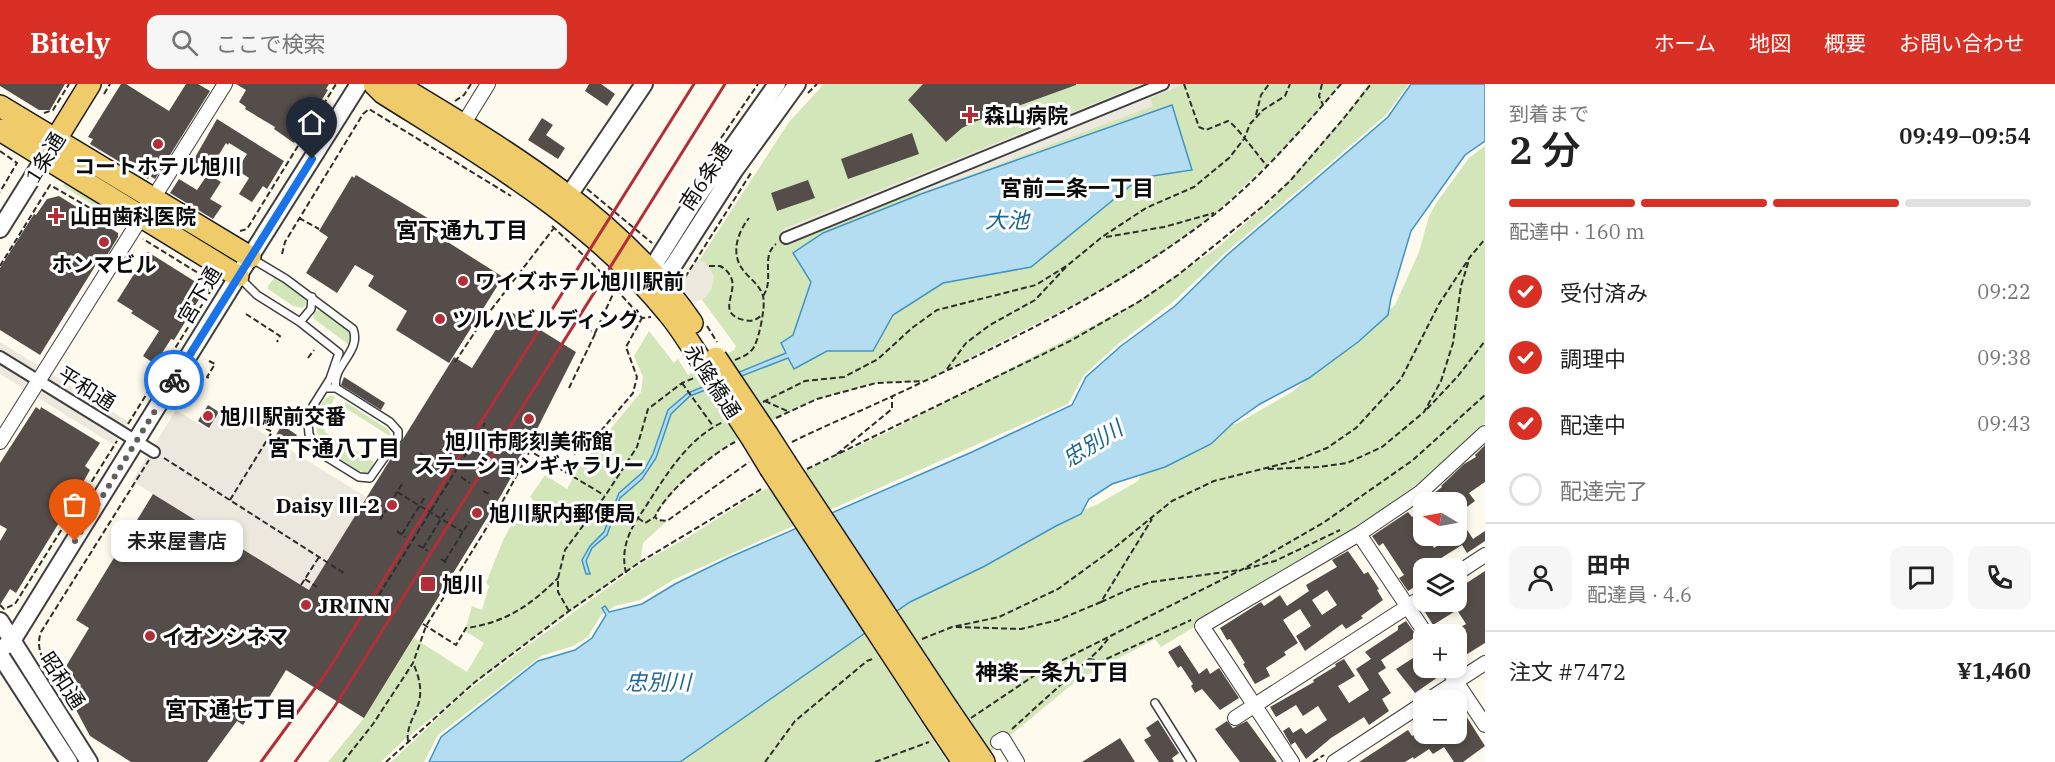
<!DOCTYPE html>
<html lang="ja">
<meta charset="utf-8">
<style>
body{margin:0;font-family:"IBM Plex Serif","Noto Sans JP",serif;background:#f6f6f6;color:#222;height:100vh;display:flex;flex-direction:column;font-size:22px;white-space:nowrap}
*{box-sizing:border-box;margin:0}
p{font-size:20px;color:#767676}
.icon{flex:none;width:33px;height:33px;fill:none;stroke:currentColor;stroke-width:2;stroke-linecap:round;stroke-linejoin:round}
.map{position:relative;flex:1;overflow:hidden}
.drawer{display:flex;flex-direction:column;background:#fff;width:570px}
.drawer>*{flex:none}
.needle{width:39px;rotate:280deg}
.tools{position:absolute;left:1413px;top:408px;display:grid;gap:12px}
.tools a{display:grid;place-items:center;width:54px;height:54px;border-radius:12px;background:#fff;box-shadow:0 3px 9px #0003;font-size:30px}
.pin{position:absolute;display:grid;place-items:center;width:51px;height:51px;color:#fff;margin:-62px -26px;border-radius:50% 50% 50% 0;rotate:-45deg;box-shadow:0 0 6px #0007}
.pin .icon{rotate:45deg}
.courier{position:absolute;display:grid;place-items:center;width:60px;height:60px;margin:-30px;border:4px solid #1a73e8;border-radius:50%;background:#fff;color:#222;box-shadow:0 2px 8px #0007}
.bubble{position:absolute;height:42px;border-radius:12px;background:#fff;box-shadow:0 3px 9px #0003;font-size:20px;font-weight:600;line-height:42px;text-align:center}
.head em{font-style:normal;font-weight:600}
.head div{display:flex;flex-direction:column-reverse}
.head{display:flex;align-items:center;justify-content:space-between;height:102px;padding:0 24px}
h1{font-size:39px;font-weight:600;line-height:45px}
.bar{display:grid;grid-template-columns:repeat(4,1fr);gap:9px 6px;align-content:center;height:72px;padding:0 24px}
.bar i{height:8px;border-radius:4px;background:#e0e0e0}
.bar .on{background:#d93025}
.bar p{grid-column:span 4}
.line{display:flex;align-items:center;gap:15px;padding:0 24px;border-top:2px solid #e0e0e0}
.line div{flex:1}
.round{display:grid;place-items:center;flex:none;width:63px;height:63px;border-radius:12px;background:#f6f6f6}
ol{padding:0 24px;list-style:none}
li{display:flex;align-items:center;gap:18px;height:66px}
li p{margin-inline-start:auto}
li .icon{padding:6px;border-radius:50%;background:#d93025;color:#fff;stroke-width:4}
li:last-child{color:#767676}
li i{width:33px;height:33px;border:3px solid #e0e0e0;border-radius:50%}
header{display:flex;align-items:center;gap:36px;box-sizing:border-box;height:84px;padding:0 30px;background:#d93025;color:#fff}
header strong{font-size:28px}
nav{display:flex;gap:33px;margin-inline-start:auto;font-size:21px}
.search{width:420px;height:54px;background:#f6f6f6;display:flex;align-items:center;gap:15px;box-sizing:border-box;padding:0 21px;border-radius:12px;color:#767676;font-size:22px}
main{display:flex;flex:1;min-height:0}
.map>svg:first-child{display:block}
</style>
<header>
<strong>Bitely</strong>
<div class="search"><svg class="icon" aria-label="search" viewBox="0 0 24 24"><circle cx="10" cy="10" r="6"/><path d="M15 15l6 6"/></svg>ここで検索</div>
<nav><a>ホーム</a><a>地図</a><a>概要</a><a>お問い合わせ</a></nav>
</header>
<main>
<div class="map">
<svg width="1485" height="678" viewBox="0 0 1485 678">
<rect width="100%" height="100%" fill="#fefaed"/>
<path fill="#d2e6b9" d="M824,0H1341L1296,53L1217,128L1167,165L1119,197L925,297L876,299L817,315L788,328L724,363L681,399L657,429L655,433L658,436L667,437L643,459L640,478L521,563L405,655L381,678H328L364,634L414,554L467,588L484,559L465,547L472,522L482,526L489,502L486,499L504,454L515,435L525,441L539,422L530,413L545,391L567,405L579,383L641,308L643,293L634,272L649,247L674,279L678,275L688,291L734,266L736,262L694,205V184L789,38Z
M1368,0H1409L1386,31L1224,170L1174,217L1118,260L1084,291L1068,320L744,464L673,496L640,516L615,522L601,531L588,553L573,562L541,572L438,651L424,678H391L459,614L524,564L645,477L685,455L758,409L888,348L1129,223L1217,164L1272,116L1348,28Z
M1485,62V339L1417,403L1353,447L1161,563L1155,555L1076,597L989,669L895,525L1053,439L1098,420L1138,397L1148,376L1180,353L1238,339L1292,308L1395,221L1419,168L1429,132L1437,118L1469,74Z
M67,95L129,135L125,141L63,102Z
M275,193L303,211L306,214L305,222L302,224L293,222L268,205V202Z
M316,227H321L349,247L350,259L348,260L314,235L313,231Z
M331,311L335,313C330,325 318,336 326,349L373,377V382L369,389C360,389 355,384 348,380C327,366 311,357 318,329C320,321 324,314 331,311Z
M346,318L389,346L391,353L344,323Z
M865,551L947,678H681L793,595Z"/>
<path fill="#ede8dd" d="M1142,0H1185L1150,14L1153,22L920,110L919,107L788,158L783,145Z
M696,176L704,178L714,191L711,206L705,214L694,219L683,205L684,195Z
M0,258L129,338L114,361L0,290Z
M222,324L384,424L352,476L432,526L414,554L334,504L326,517L132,397L176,326L209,346Z"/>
<path fill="#b4ddf2" stroke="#4094c5" stroke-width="1.5" d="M1411,0H1485V57L1465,71L1411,147L1391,214L1388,231L1358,258L1309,294L1260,320L1233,339L1211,360L1165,383L1112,400L1089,415L1081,430L1056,442L983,483L910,518L680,678H429L441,653L538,577L575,566L592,554L606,531L602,524L605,522L609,528L642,520L675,500L728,474L972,368L1072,321L1086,293L1121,262L1175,222L1227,171L1388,33Z
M1172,21L1192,86L1140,94L1031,183L943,199L893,231L873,267H827L794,285L788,274L690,312L671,330L656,374L642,395L620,414L607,451L592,464L586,477L590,490H586L582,476L590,462L604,448L619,409L643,388L653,370L668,326L688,309L786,269L781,259L793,251L811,198L793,169L823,149L921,110Z"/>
<path fill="#544d49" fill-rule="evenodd" d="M0,0H65L50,26H39L0,2Z
M121,0H126L169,27L186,0H198L210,7L155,95L150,92L148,95L90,60L93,55L88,53Z
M236,0H329L326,5L328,6L294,59L274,45L275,43L245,25L246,23L239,18L246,6Z
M589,0H601L615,10L607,22L585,7Z
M923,0H1076V1L974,38L962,44L946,58L908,16Z
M542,34L553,41L546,51L565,64L558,75L528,56Z
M217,35L284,77L267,105L263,102L252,118L239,110L249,94L237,86L247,70L229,59L228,61L226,59L209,87L193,77Z
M912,49L919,70L848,95L841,75Z
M208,90L221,98L210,115L222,122L213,135L170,109L179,95L197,106Z
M356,91L441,142L437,148L444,152L443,155L503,193L449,279L396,246L407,227L368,202L374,192L355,181L337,209L306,189L328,153L319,147L352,92L354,94Z
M808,96L815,114L777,127L771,109Z
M59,112L118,149V153L106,173L102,171L40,271L0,246V184L34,130L36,131L47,115Z
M148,168L199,200L201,212L174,256L171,255L155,280L143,272L159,247L131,229L133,227L117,217Z
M508,226L576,268L527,365L500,413L364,634L286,586L267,617L261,613L243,641L237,637L207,678H131L90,652L59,594L89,544L76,536L153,410L309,506L454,273L472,284Z
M344,293L385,319L381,326L341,301Z
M208,321L219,328L209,344L198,337Z
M36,323L40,326L41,323L100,359L85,382L90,386L76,411L16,509L10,505L0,521V457L7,445L0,441V379Z
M282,341L297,351L289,363L274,354Z
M1485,361V398L1469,409L1475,417L1460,428L1456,418H1422L1442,403L1441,402L1464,380L1476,373L1475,371Z
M1424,426V452H1426L1434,464L1453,452H1456V429L1473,455L1485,447V457L1467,469L1462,461L1438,476L1444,484L1424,480V497L1408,507L1399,494L1404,491L1383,459L1379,462L1372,452L1408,428L1412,433Z
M1348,467L1364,490L1368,488L1379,505L1377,506L1383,516L1361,532L1363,534L1346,545L1342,540L1305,567L1296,552L1311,542L1300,525L1283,536L1298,559L1284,568L1286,571L1266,584L1270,592L1255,600L1243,580L1245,579L1230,555L1227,556L1220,544L1261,518L1264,522L1280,511L1287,522L1309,507L1306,501L1337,483L1332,476ZM1327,506L1337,521L1322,531L1312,516Z
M1485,487V559L1456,577V546L1466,540L1457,526L1433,541L1423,525L1434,518H1456V506Z
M1406,537L1417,552L1381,576L1386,584L1378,589L1391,609L1382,615L1389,627L1369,641L1364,633L1331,654L1306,675L1295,658L1291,661L1283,647L1289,643L1293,649L1301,644L1306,650L1327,636L1318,622L1303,632L1296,621L1276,633L1270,623L1314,598L1313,596L1336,582L1335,580L1344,575L1355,592L1338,602L1349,619L1369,606L1356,585L1371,575L1365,568L1398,546V542Z
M1180,561L1199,590L1207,584L1210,590L1219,584L1239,614L1220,626L1202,605L1195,609L1191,602L1193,600L1181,582L1178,584L1168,568Z
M1424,567V584H1438L1441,591L1415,609L1396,585Z
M1456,616L1485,662L1463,678H1454L1444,663L1433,670L1429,665L1414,675L1413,673L1405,678H1359L1408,646L1412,652L1424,645V650H1456Z
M1158,636L1179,669L1172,674L1174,678H1159L1144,656L1151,652L1146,644Z
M1227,637L1233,644L1247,637L1277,678H1240L1215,645Z
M1120,654L1135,678H1082Z"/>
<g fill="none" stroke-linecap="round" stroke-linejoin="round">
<g stroke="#3f3f3f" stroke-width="10">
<path id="service" d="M251,174L286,195L353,245C362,268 331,282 336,304
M239,193L257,211L300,238L339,269L330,295L313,322L308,339L309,350L317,367L359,393L370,394L398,354V347L390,338L336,304H325
M300,238L311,225L312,213
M1155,619L1192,678"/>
</g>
<g stroke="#3f3f3f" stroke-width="14">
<path id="pedestrian" d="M786,154L1163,0
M0,273L154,368"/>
</g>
<g stroke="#3f3f3f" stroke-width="16">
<path id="minor" d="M459,47L488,0
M0,358L225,0
M1359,450L1426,550
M1456,490L1485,471
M1447,584L1485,641
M1428,616L1485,579
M1235,634L1424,512
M998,658L1003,655L1017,678
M1292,678L1202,542L1359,450L1421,408L1485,349
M1334,678L1424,619"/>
</g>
<g stroke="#3f3f3f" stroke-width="20">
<path id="tertiary" d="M561,123L644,0
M0,145L45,73
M644,197L691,122L777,0
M654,206L673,182L734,87L797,0
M0,537L89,678
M0,566L12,557L238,192L359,0
M0,571L69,678"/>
</g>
<g stroke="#1d1d1d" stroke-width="24">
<path id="primary" d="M374,0L383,9C484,73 592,135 668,229C681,244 691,262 702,278
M396,0C504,65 620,133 692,239
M0,22L250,173
M0,46L238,192
M48,68L90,0
M767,350L785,378
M753,356L770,384
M948,625L984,678
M933,633L963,678"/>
</g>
<path stroke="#2e2e2e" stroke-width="2" stroke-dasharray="6 3" stroke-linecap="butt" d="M1184,0L1199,43L1206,46L1228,37C1236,41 1259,73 1267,82
M1322,0L1319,12L1323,21
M808,9L817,0
M104,10L110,0
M455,17L464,11L471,0
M44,29L53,26L69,0
M1256,31L1261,11L1269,0
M721,54L758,0
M0,67L17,79L0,108
M587,105L652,159
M299,134L319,145
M552,142L596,183L642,234L651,233
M240,147L247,145L336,0
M1106,153L1164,143L1214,129
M282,170L285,158L363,30L369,25L511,112
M0,182L50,101L121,142
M709,182H720C726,185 730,190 732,196C736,211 717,230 744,236C752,238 756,236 762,231
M683,202L684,195L751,89
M763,212C775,196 760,173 776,160
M246,230L280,252L277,258
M579,239L595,249L619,197
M707,242L717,258
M308,274L314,266
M735,276C742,273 750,270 754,263C759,254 766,222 763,212C760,201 749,194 743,186C730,169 738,148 749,134
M209,277L215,280L207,293L209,294
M455,278L481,239L554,144
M947,285L966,259L990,241L1035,216L1066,183
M682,299L713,342
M569,304L595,250
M765,317L787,327
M763,318L805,297L844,293L878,275L912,244L937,226L1036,201L1068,181L1102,153L1146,124L1194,103L1229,74L1244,55L1250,40L1263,26L1285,12L1290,0
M1427,325L1458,292L1485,257
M776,334L817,315L876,299L923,297
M128,340L210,208L203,192L143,155
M735,358C712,370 664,409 655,433L658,436L667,437L749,378
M792,358C826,341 861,327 895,311C1006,259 1118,205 1215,130C1262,92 1302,45 1341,0
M420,369L425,372
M574,370L588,362L633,309L637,293L626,263L642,234
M837,370L892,325V313
M164,374L344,489
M439,380L448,385
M807,385L1070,257L1140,217L1178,191L1263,122L1290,97L1344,34L1371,0
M1268,385L1318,383L1347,379L1382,363L1424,328L1441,297L1453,259L1461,202L1469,176
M461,393L470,399
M483,407L491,411
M397,408L463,448
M230,416L272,348L255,338L257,335
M638,434L645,439L655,433
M380,436L402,400
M397,447L405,453
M402,450L425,413
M418,461L428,467
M423,464L447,425
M441,475L448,480
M445,477L469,438
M1245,485L1275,477L1340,446
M626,489C621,468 627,451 638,434C662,399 683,357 723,338
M305,495L317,503
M301,501L319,473
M379,511L485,339
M1101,518L1130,505L1151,498L1240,486
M0,521L4,525L15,520L117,357
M569,527L558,508V494L565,466L605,412L637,363L648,325L682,299L694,294
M423,540L456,561L466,544C505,539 531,521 558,494
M956,543L1021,545L1058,536L1101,518L1152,435
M922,555L952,543L999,533L1058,505L1113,465L1172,417L1214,397L1294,377L1327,364L1356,344L1401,295L1439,220L1470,173L1485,155
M1089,575L1102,577L1191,536
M56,598C47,582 34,567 41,548L149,376
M971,634L1041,587L1243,485L1323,439L1413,376L1485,311
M1012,645L1099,566L1108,555
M408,657C406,644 414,633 418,621C423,607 419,592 413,579
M343,678L373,640L413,579L426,542L500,422L530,367L604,411
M386,678L475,598L569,527L640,478L763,404
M765,678L795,637L867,577L875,574
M875,678L929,658
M1313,678L1324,671"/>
<use href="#service" stroke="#fff" stroke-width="7"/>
<use href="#pedestrian" stroke="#fff" stroke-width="10"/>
<use href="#minor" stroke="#fff" stroke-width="14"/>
<use href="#tertiary" stroke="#fff" stroke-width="16"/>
<use href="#primary" stroke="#f0cb6a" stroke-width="21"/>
<path stroke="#b42d38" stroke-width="3" d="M261,678L327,588L466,362L694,0
M295,678L335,622L725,0"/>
<g stroke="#1d1d1d" stroke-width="24" stroke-linecap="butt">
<path id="primary-bridge" d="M716,274L767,350
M702,278L753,356
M785,378L948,625
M770,384L933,633"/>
</g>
<use href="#primary-bridge" stroke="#f0cb6a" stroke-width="21"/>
</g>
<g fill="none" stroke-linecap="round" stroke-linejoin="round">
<path stroke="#615f5b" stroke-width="6" stroke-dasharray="0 10.8" d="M75,457L174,296"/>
<path stroke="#1a73e8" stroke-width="8" d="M174,296L312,75"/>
</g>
<g fill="#b42d38" stroke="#fff" stroke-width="2">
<path d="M967 22h6v6h6v6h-6v6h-6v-6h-6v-6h6z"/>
<circle cx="158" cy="60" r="6"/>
<path d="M53 123h6v6h6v6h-6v6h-6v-6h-6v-6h6z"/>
<circle cx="104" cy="158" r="6"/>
<circle cx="463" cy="197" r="6"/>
<circle cx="440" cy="235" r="6"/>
<circle cx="208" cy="332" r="6"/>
<circle cx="529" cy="335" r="6"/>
<circle cx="392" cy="421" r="6"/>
<circle cx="477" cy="429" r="6"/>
<rect x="420" y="492" width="16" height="16" rx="3"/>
<circle cx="306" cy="521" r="6"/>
<circle cx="150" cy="552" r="6"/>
</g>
<g text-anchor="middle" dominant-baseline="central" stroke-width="6" stroke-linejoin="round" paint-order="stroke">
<g font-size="21" font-weight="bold" fill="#0c0c0c" stroke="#fff" text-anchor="start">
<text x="984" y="31">森山病院</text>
<text x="158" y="82" text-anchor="middle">コートホテル旭川</text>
<text x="70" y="132">山田歯科医院</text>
<text x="104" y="180" text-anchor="middle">ホンマビル</text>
<text x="475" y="197">ワイズホテル旭川駅前</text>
<text x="452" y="235">ツルハビルディング</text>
<text x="220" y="332">旭川駅前交番</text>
<text x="529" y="357" text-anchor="middle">旭川市彫刻美術館<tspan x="529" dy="24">ステーションギャラリー</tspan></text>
<text x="380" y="421" text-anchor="end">Daisy Ⅲ-2</text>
<text x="489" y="429">旭川駅内郵便局</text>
<text x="442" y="500">旭川</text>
<text x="318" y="521">JR INN</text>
<text x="162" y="552">イオンシネマ</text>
</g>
<g font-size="21" fill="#0c0c0c" stroke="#fff">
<text transform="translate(45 73) rotate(-58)">1条通</text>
<text transform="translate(705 92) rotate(-57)">南6条通</text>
<text transform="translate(199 211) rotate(-59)">宮下通</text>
<text transform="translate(713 297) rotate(57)">永隆橋通</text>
<text transform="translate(87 304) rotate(32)">平和通</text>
<text transform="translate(63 596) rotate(57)">昭和通</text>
</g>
<g font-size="22" font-weight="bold" fill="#0c0c0c" stroke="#fff">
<text x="1077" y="103">宮前二条一丁目</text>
<text x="462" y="145">宮下通九丁目</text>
<text x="334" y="363">宮下通八丁目</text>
<text x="1052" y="587">神楽一条九丁目</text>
<text x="231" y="624">宮下通七丁目</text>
</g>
<g font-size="22" font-style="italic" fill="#1e6696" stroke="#fff">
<text x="1007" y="135">大池</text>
<text transform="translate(1092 359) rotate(-32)">忠別川</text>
<text x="658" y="597">忠別川</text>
</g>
</g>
</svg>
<div class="tools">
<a><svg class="needle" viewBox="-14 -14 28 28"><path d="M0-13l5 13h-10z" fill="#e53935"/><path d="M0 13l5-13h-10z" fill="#767676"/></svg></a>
<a><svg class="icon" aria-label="layers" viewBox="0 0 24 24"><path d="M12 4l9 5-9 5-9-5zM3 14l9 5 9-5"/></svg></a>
<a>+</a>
<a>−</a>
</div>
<div class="pin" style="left:75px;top:457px;background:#ea580c"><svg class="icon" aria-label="bag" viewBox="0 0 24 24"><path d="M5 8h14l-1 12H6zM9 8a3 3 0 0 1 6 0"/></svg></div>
<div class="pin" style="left:312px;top:75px;background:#1f2937"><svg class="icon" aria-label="home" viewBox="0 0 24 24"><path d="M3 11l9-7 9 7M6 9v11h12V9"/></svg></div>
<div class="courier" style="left:174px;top:296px"><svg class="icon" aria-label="bike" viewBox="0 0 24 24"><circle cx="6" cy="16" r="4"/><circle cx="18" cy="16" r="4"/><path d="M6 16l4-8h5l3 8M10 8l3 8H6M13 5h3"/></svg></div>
<div class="bubble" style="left:111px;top:436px;width:132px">未来屋書店</div>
</div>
<section class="drawer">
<div class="head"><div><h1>2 分</h1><p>到着まで</p></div><em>09:49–09:54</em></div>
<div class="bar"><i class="on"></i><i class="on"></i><i class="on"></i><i></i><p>配達中 · 160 m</p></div>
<ol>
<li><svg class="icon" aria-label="check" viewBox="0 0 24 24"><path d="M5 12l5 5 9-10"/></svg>受付済み<p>09:22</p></li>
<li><svg class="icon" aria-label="check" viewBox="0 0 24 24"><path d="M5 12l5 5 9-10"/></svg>調理中<p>09:38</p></li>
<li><svg class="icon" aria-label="check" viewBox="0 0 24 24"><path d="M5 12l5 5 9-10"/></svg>配達中<p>09:43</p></li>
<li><i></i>配達完了</li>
</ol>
<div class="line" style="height:108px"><a class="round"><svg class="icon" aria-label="person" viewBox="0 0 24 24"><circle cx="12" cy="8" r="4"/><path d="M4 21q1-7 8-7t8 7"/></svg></a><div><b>田中</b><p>配達員 · 4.6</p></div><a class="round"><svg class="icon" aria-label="chat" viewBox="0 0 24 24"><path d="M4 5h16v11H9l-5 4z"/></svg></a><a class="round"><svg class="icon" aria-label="phone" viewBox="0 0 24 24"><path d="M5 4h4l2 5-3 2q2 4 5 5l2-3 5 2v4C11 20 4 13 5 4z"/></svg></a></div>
<div class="line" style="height:78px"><div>注文 #7472</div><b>¥1,460</b></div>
</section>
</main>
